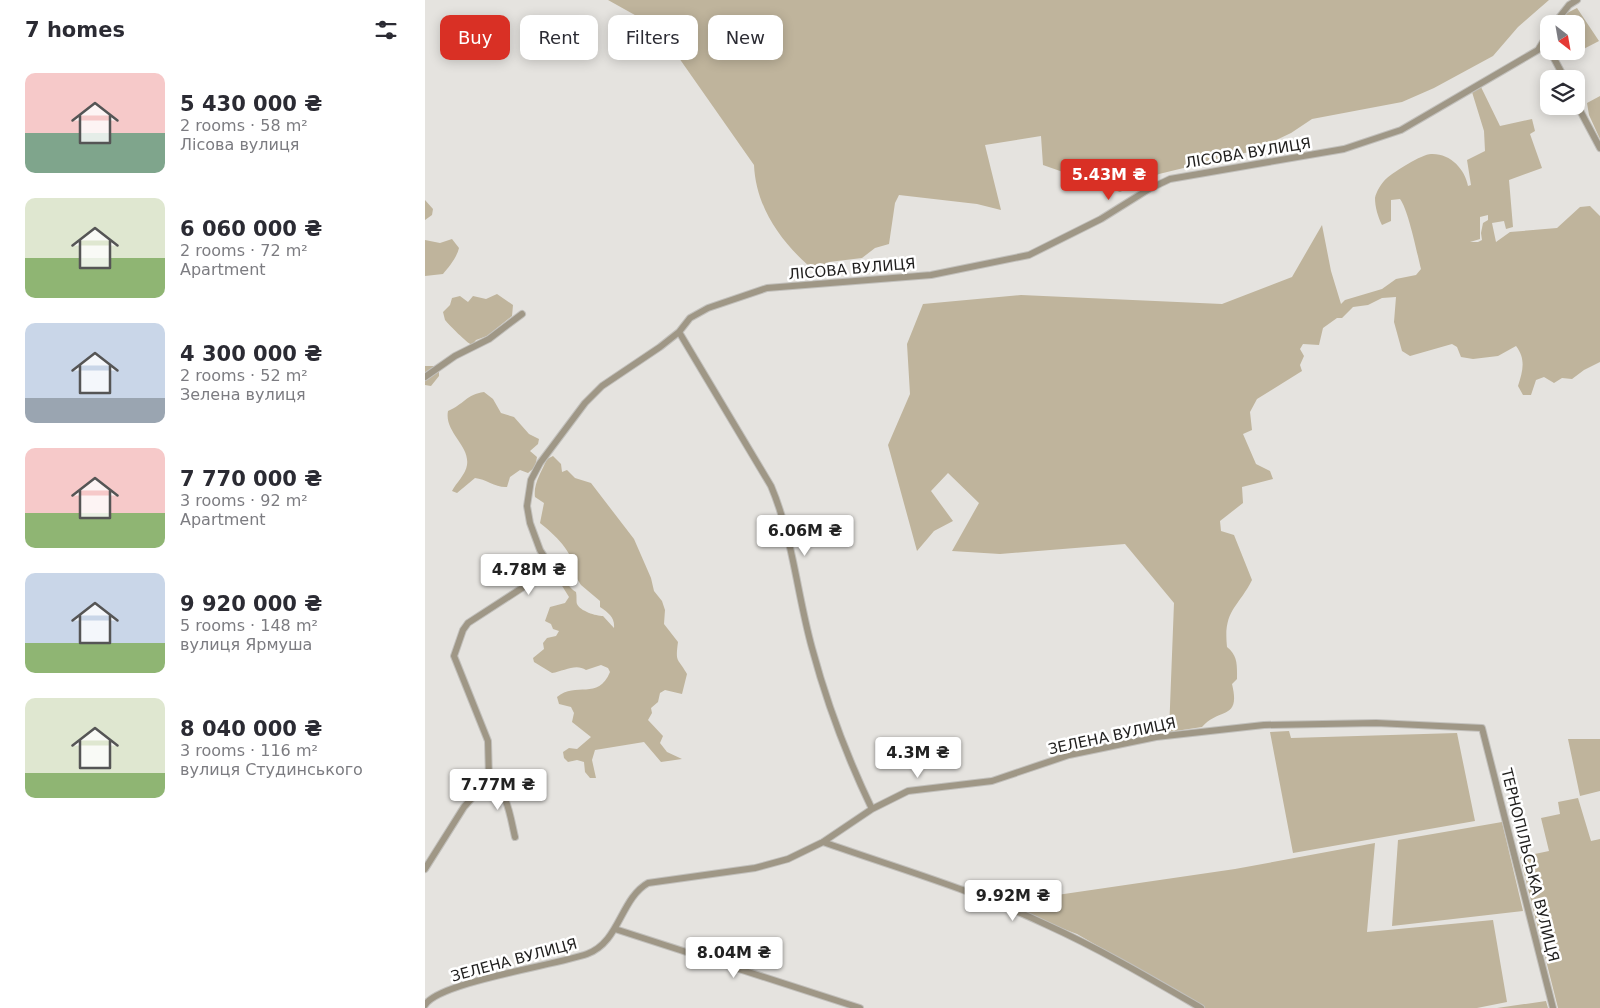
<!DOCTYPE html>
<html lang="en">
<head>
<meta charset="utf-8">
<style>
  :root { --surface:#fff; --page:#f7f7f7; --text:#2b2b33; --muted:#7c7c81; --accent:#d93025 }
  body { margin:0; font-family:"DejaVu Sans",sans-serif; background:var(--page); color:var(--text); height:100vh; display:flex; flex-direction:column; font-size:19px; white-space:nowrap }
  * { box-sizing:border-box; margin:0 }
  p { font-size:16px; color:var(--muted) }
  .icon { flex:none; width:28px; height:28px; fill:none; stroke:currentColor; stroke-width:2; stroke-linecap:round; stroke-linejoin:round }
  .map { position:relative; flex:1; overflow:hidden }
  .panel { display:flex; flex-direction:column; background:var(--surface); width:425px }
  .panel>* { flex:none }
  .top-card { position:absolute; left:15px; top:15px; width:475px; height:45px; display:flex; gap:10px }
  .needle { width:32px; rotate:149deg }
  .fabs { position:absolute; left:1115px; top:15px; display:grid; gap:10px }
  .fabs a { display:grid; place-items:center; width:45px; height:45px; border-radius:10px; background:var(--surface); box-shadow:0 2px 12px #0003; font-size:25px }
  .price { position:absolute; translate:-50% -42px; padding:0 11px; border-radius:5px; background:#fff; color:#222; font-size:16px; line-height:32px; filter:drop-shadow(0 1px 2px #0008) }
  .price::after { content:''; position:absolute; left:50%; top:30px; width:15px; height:11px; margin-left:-8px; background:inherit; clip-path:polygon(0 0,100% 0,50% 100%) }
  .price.on { background:var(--accent); color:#fff }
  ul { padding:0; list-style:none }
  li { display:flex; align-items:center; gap:15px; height:125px; padding:0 25px }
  li span { display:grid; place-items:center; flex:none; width:140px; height:100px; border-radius:10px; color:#555 }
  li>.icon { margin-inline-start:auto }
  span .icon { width:60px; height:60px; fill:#fffc; stroke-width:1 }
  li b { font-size:21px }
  h2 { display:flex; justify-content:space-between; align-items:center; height:60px; padding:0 25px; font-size:21px }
  .pill { padding:0 18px; border-radius:10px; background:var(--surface); box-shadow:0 2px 12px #0003; font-size:18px; line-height:45px }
  .pill.on { background:var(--accent); color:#fff }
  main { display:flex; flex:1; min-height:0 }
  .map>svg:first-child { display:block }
</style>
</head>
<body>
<main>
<section class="panel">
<h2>7 homes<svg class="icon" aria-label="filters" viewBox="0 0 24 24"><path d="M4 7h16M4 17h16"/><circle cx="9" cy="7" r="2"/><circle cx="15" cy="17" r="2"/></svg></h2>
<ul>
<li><span style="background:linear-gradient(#f6c9c9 60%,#7fa58c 0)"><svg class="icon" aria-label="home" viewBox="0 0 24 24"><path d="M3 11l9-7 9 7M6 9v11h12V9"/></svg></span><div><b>5 430 000 ₴</b><p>2 rooms · 58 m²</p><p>Лісова вулиця</p></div></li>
<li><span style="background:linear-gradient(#dfe7d0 60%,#8fb573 0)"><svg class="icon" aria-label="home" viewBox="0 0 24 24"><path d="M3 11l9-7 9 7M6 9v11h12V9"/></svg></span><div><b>6 060 000 ₴</b><p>2 rooms · 72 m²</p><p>Apartment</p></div></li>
<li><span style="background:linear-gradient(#c9d6e8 75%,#9aa5b1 0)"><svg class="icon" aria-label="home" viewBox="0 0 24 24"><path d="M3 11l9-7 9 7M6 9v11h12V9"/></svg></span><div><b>4 300 000 ₴</b><p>2 rooms · 52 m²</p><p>Зелена вулиця</p></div></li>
<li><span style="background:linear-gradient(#f6c9c9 65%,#8fb573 0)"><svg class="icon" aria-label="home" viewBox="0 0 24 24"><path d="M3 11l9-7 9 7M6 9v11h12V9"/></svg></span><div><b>7 770 000 ₴</b><p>3 rooms · 92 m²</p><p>Apartment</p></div></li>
<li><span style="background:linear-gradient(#c9d6e8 70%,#8fb573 0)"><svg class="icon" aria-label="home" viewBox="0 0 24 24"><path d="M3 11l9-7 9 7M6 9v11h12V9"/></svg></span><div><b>9 920 000 ₴</b><p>5 rooms · 148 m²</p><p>вулиця Ярмуша</p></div></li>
<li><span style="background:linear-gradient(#dfe7d0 75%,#8fb573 0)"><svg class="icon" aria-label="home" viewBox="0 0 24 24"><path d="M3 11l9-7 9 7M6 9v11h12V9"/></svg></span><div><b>8 040 000 ₴</b><p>3 rooms · 116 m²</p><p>вулиця Студинського</p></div></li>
</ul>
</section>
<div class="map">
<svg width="1175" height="1008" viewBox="0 0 1175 1008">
  <rect width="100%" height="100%" fill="#e5e3df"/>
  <path fill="#bfb49c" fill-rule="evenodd" d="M 183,0 L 1124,0 L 1093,27 L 1068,56 L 1009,88 L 977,102 L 887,119 L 866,133 L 828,151 L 734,174 L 695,192 L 618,165 L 616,136 L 560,145 L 576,210 L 552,204 L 474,195 L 470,203 L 464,244 L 450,248 L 437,258 L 404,262 L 391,272 C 358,245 331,209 329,165 L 254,58 L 217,19 Z
    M 1152,8 L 1174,41 L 1147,55 L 1145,51 L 1151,51 L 1151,24 L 1133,24 L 1138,15 Z
    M 1056,87 L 1075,126 L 1107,119 L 1110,131 L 1105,134 L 1117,168 L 1084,180 L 1088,227 L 1081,229 L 1079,221 L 1067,223 L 1071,242 L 1085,232 L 1132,228 L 1155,207 L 1165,206 L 1175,216 L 1175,362 L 1159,370 L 1147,379 L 1137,378 L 1129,383 L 1119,377 L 1111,380 L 1106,395 L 1098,395 L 1093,386 C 1098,371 1101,359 1091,346 L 1073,356 L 1048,359 L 1036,357 L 1032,347 L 1027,344 L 985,356 L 977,351 L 969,322 L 971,297 L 957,298 L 943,305 L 928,307 L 917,318 L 912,318 L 898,328 L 894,345 L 878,344 L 875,349 L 879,356 L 875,365 L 877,371 L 832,399 L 825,412 L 827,430 L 818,434 L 831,464 L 845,471 L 848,479 L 817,487 L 818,503 L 795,521 L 796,531 L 809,535 L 827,580 C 813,608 798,610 802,647 C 813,656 812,665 812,679 L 807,684 C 816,721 794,707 777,727 L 744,732 L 749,603 L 700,544 L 575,554 L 527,551 L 554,503 L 523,473 L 506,491 L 528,521 L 509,531 L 492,551 L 463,445 L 485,394 L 482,344 L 498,304 L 596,295 L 797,304 L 867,277 L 897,225 L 906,271 L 916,304 L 920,300 L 957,289 L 971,279 L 991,275 L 996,269 C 992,253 983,209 975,199 L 966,200 L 966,221 L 957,225 C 953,217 950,207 950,198 C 951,192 957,182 962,178 C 969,172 997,154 1006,154 C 1025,153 1040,169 1043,186 L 1046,185 L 1042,160 L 1060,151 L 1059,131 L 1047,92 ZM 1063,215 L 1063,220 L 1058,223 L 1056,233 L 1057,240 L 1053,242 L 1045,242 L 1055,239 L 1055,217 Z
    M 1175,96 L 1175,139 L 1164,115 L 1162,103 Z
    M 0,200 L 8,209 L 7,215 L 0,220 Z
    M 27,239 L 34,248 C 32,257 24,267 18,274 L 0,276 L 0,240 L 15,243 Z
    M 72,294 L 88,305 L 87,316 L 62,336 L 51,340 L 47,345 C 42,343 24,325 20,320 L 18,312 L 25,305 L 27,298 L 35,296 L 43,302 L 48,296 L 61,299 Z
    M 0,366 L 9,366 L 14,371 L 14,376 L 6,386 L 0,385 Z
    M 59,392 L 68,399 L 76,413 L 89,417 L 104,434 L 114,439 L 113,444 L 105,451 L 112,457 L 110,467 L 103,473 L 95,470 L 85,477 L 82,487 C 71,488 61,479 50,478 L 32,493 L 27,491 C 31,483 41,474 42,465 C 45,445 19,432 23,411 C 38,405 42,394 59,392 Z
    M 128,456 L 136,464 L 137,472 L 142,470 L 150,478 L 166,483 L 209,539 L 226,578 L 229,591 L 237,601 L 240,610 L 239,624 L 253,642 C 250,664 253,657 262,674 L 257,694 L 240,690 L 235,693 L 233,702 L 226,708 L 227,713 L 223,720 L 238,736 L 235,743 L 242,752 L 257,759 L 236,762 L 219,742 L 170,750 L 167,760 L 171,778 L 165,778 L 160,772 L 159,762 L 152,760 L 143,762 L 139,758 L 138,752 L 144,748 L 152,749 L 166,737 L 147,722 L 149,713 L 146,707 L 134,704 L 132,697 C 151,681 173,701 185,672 L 183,668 L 176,665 L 161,670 C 151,663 139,671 127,673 L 109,662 L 108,658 L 119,649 L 118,643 L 122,638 L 131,636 L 134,631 L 128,629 L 126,624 L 120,621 L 125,607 L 140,603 L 144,597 L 126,568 C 140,571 140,586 151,592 C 152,596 151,601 152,604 C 155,611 171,616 178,616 L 189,628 C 190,618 184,613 175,607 L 175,601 L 156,585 L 149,574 C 151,554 130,535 115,523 L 119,503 L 110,497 C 108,484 117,471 122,459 Z
    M 864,731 L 866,738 L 1032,733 L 1050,821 L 868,853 L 845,732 Z
    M 1143,739 L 1175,739 L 1175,791 L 1155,796 Z
    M 1153,798 L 1166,841 L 1175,839 L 1175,1008 L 1133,1008 L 1095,857 L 1124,851 L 1116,818 L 1135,814 L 1133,802 Z
    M 1077,822 L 1098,911 L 967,926 L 973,840 Z
    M 950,843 L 942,932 L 1068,920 L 1082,1002 L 1052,1008 L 780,1008 L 652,934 L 578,906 L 577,903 L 810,869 Z
    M 1121,1001 L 1123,1008 L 1072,1008 Z"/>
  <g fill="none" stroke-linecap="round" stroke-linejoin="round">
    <defs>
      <path id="street" d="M 1129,24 L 1144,5 L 1152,0
        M 1125,51 L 1140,79
        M 1151,103 L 1175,148
        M 254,332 L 346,486 C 368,538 372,594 387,648 C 402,704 422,757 447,809
        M 0,377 L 30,356 L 64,339 L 97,314
        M 64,779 C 83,792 85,816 90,837
        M 398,842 C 472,868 551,891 622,925 C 675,949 726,979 776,1008
        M 0,869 L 39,807 L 64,779 L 63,741 L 29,656 L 38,630 L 43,623 L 114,577 L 124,564 L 115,550 L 105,523 L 102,506 L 106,480 L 115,463 L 160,403 L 177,386 L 235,347 L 254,332 L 265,318 L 283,308 L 342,288 L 506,275 L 604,255 L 676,219 L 724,189 L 745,179 L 919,149 L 976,130 L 1113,50 L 1124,32
        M 190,929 L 435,1008
        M 0,1005 C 14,982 131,965 162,954 C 195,942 195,899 223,883 L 330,868 L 363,859 L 398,842 L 447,809 L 483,791 L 567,781 L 644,755 L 731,737 L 839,725 L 951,723 L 1057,728 L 1128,1008"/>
    </defs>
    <use href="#street" stroke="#c2c0bc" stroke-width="8"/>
    <use href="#street" stroke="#9f9786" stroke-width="6"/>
  </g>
  <g text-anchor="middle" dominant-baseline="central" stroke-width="5" stroke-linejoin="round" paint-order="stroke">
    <g font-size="15" fill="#201f1e" stroke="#fff">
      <text transform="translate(823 153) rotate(-9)">ЛІСОВА ВУЛИЦЯ</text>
      <text transform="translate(427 269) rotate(-5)">ЛІСОВА ВУЛИЦЯ</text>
      <text transform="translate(687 736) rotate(-12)">ЗЕЛЕНА ВУЛИЦЯ</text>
      <text transform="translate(1105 865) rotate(76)">ТЕРНОПІЛЬСЬКА ВУЛИЦЯ</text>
      <text transform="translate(89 960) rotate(-15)">ЗЕЛЕНА ВУЛИЦЯ</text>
    </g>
  </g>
</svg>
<div class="fabs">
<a><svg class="needle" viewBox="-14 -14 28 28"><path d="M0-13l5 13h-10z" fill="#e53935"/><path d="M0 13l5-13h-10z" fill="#7c7c81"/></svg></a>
<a><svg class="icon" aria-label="layers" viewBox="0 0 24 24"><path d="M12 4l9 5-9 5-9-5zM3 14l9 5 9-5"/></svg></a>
</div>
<b class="price on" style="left:684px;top:201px">5.43M ₴</b>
<b class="price" style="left:380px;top:557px">6.06M ₴</b>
<b class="price" style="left:104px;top:596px">4.78M ₴</b>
<b class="price" style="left:493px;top:779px">4.3M ₴</b>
<b class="price" style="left:73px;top:811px">7.77M ₴</b>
<b class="price" style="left:588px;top:922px">9.92M ₴</b>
<b class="price" style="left:309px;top:979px">8.04M ₴</b>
<div class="top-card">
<a class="pill on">Buy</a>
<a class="pill">Rent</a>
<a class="pill">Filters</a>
<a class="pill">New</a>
</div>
</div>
</main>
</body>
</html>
